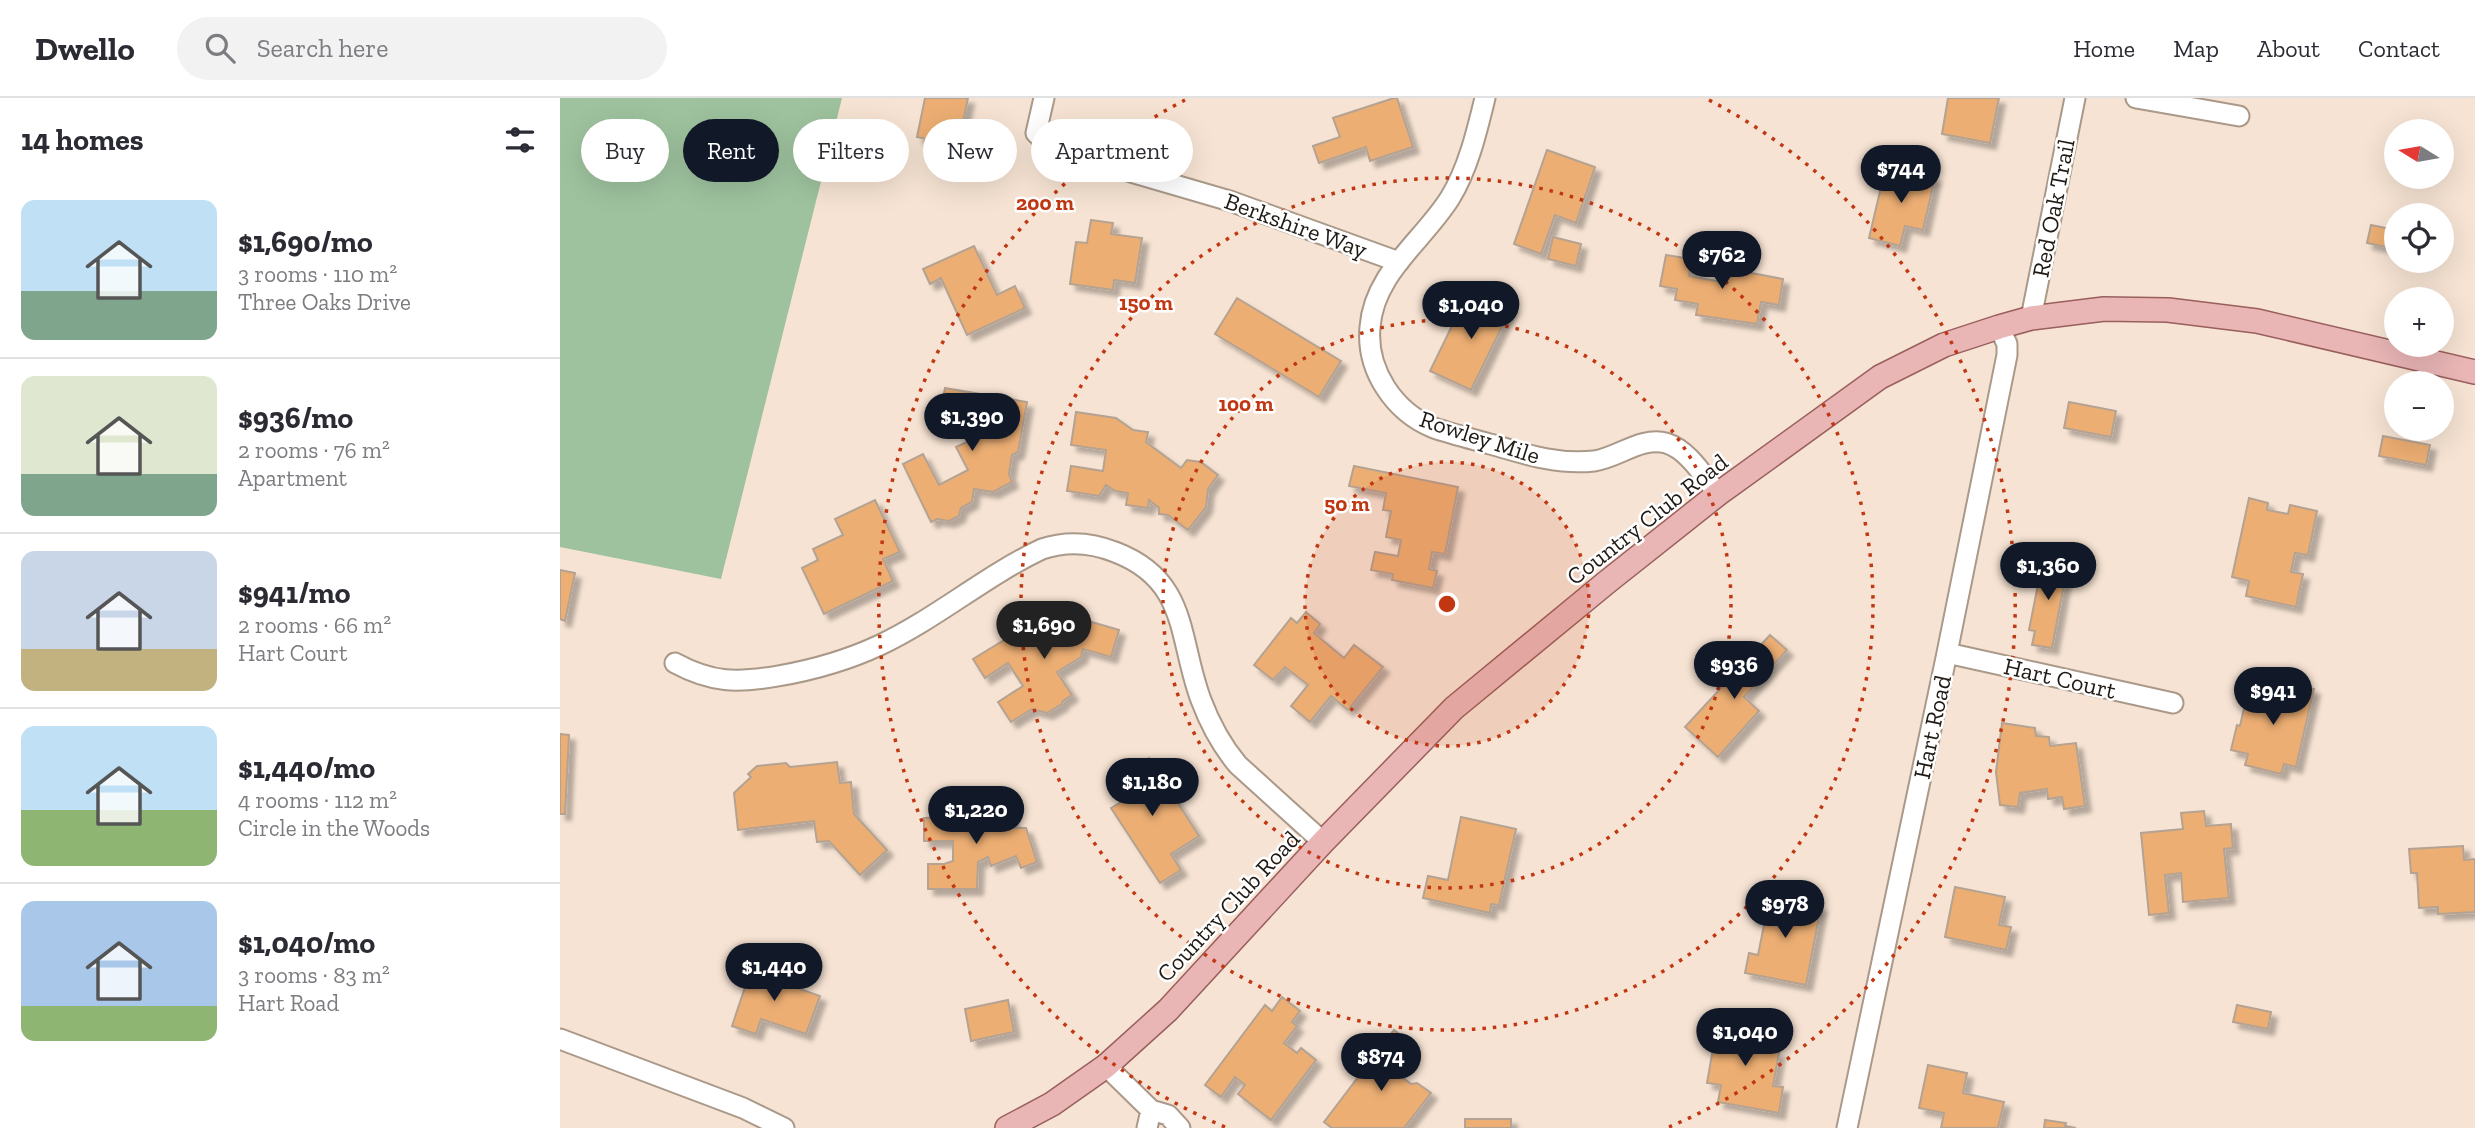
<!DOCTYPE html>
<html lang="en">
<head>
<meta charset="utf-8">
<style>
  :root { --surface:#fff; --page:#f2f2f3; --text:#2b2b33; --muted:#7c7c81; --line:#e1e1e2; --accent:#111827 }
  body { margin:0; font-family:"Zilla Slab",serif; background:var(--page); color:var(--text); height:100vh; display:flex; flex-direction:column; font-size:26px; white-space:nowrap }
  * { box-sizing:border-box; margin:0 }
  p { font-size:23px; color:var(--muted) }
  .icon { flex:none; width:38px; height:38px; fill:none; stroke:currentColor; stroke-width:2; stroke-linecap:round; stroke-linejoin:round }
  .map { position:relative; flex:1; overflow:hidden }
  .panel { display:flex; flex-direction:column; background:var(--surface); width:560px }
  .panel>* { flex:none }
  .top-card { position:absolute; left:21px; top:21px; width:665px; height:63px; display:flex; gap:14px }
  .needle { width:46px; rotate:281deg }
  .buttons { position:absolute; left:1824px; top:21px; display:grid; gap:14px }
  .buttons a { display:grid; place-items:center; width:70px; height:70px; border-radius:50%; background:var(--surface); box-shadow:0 7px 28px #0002; font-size:35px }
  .price { position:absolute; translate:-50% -60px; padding:0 16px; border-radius:24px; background:var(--accent); color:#fff; font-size:23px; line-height:46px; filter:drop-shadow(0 2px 4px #0008) }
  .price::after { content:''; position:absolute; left:50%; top:42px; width:21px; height:16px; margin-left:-10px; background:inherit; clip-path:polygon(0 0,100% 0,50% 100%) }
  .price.current { background:#222; color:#fff }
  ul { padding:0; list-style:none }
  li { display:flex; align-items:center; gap:21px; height:175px; padding:0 21px }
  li+li { border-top:2px solid var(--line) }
  li span { display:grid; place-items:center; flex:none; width:196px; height:140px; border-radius:14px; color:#555 }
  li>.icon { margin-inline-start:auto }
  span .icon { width:84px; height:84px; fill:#fffc; stroke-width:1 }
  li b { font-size:30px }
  h2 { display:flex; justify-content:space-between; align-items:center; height:84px; padding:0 21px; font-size:30px }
  .pill { padding:0 24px; border-radius:32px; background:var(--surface); box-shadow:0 7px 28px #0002; font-size:24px; line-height:63px }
  .pill.current { background:var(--accent); color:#fff }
  header { display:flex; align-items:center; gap:42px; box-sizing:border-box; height:98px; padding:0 35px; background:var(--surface); border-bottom:2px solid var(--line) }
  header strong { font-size:33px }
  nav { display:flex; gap:38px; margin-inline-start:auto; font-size:24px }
  .search { width:490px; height:63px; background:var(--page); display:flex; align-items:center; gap:18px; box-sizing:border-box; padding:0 24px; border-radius:38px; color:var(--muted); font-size:26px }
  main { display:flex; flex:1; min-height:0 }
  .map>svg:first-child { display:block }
</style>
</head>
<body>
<header>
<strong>Dwello</strong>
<div class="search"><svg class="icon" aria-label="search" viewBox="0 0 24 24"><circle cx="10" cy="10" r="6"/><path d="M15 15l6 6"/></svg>Search here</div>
<nav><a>Home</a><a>Map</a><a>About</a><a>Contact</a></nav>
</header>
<main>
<section class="panel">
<h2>14 homes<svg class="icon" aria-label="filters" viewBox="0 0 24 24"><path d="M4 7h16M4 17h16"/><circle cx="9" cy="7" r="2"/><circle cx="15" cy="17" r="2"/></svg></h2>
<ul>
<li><span style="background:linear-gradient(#bfe0f5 65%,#7fa58c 0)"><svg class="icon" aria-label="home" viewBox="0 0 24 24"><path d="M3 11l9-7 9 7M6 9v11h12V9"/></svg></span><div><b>$1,690/mo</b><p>3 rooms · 110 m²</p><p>Three Oaks Drive</p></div></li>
<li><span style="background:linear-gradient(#dfe7d0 70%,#7fa58c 0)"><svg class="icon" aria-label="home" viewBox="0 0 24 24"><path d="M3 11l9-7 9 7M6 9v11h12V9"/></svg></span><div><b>$936/mo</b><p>2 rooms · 76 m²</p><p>Apartment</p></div></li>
<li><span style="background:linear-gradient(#c9d6e8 70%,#c2b280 0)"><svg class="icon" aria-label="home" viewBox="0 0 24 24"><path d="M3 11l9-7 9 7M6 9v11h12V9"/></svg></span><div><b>$941/mo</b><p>2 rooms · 66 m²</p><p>Hart Court</p></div></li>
<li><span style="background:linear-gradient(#bfe0f5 60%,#8fb573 0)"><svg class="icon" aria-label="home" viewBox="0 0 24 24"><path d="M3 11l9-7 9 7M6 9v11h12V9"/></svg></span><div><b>$1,440/mo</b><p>4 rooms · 112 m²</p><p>Circle in the Woods</p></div></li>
<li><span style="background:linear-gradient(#a9c7e8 75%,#8fb573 0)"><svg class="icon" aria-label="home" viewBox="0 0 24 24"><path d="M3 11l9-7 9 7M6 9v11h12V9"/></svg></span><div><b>$1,040/mo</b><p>3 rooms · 83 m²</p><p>Hart Road</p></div></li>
</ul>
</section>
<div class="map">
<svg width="1915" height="1030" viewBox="0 0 1915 1030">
  <defs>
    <filter id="shadow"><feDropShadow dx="6" dy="6" stdDeviation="2" flood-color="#0004"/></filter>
  </defs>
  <rect width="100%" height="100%" fill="#f6e3d3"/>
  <path fill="#9ec29e" d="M 0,0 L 282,0 L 161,481 L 0,449 Z"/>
  <path fill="#ecae73" stroke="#b4a292" stroke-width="2" filter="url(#shadow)" d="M 365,0 L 408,0 L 398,48 L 357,39 Z
    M 834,0 L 837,0 L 853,49 L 810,63 L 806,49 L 759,65 L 753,48 L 780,39 L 773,20 Z
    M 1388,0 L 1439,0 L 1430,45 L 1382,36 Z
    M 987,52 L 1035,69 L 1016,125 L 995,117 L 981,156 L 954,146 Z
    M 1326,68 L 1375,79 L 1363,132 L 1345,128 L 1340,148 L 1309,140 Z
    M 531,122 L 553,125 L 551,136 L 582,140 L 575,185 L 554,182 L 553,192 L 510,186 L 516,144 L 527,145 Z
    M 1811,127 L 1836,132 L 1836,151 L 1807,145 Z
    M 993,139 L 1021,146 L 1016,168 L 988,161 Z
    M 414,148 L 437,197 L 455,188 L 465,210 L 407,237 L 381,180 L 370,186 L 363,171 Z
    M 1106,157 L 1132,161 L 1129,178 L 1162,184 L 1165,170 L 1223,181 L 1219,207 L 1201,204 L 1197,226 L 1136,217 L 1138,206 L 1115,202 L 1117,191 L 1100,188 Z
    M 930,198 L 952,208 L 911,292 L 870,273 L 906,199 L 925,208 Z
    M 677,200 L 781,263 L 759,299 L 655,236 Z
    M 385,290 L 467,304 L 458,354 L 452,357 L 449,376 L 452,384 L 433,394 L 414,391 L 412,404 L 401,410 L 399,418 L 389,423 L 377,421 L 371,424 L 343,366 L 363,356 L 379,387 L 408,372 L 396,349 L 413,341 L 414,331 L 411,324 L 380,318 Z
    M 1509,304 L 1556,313 L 1551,339 L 1504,330 Z
    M 516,314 L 556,320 L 573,332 L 588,334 L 586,344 L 621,370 L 627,362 L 641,364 L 658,377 L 648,391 L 646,409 L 628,432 L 608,417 L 599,416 L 599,410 L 589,402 L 588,410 L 566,407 L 568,395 L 555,393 L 546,387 L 539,398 L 507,393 L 511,368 L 543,373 L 546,352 L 511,347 Z
    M 1823,338 L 1870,347 L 1866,367 L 1819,358 Z
    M 794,368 L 898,389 L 885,456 L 872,454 L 869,471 L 877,473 L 873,490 L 832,482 L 833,476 L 811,472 L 815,454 L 838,458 L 841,442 L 826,439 L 831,413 L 823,412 L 826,395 L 789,388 Z
    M 1689,400 L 1708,405 L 1707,412 L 1728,416 L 1730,407 L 1757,413 L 1748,457 L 1735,455 L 1731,474 L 1743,476 L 1736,509 L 1686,498 L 1689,483 L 1672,479 Z
    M 315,402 L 340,454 L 323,461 L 333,483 L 264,516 L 242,470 L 258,462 L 253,451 L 283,437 L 275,421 Z
    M 1483,461 L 1508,465 L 1492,550 L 1472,547 L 1475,533 L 1469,532 Z
    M 0,472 L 15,475 L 5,523 L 0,521 Z
    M 481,514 L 494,518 L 488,538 L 501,530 L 509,532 L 525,522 L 559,532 L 551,559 L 523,551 L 521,559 L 497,574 L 512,597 L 503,603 L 502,606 L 487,615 L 472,611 L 451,624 L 438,604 L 463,588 L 448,565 L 425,580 L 413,561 L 467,528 L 472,529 L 475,518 Z
    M 746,514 L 760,526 L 754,535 L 784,560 L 794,547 L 823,569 L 788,612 L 771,598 L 750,624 L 731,608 L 748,587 L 725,569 L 713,582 L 694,567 L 731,520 L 737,525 Z
    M 1210,537 L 1227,552 L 1184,599 L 1199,613 L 1158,659 L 1125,629 Z
    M 1698,585 L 1726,592 L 1728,585 L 1754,591 L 1736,669 L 1724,666 L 1721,676 L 1685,667 L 1688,656 L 1671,652 L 1677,627 L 1680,628 L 1687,597 L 1695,599 Z
    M 1442,625 L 1475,630 L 1476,638 L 1489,639 L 1490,648 L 1516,645 L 1525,708 L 1504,711 L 1502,699 L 1488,701 L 1487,691 L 1460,695 L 1458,709 L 1440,707 L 1436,674 Z
    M 0,636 L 9,637 L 5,716 L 0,716 Z
    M 589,660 L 639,738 L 611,756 L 621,772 L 600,785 L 551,710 L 561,704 L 549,685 Z
    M 277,664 L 280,685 L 291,684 L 294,716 L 327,752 L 300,777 L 269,743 L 257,744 L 254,723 L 178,732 L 174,695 L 191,679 L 188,676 L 197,668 L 226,665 L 230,669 Z
    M 444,702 L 455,730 L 466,730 L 477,764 L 461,770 L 456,758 L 431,768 L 428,759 L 418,764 L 417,791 L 368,791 L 368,766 L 384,766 L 393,763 L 393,743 L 364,743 L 364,720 L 383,719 L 386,725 Z
    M 1644,713 L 1646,728 L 1671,726 L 1673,750 L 1664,751 L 1669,800 L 1623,804 L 1621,775 L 1605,777 L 1609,815 L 1589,817 L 1581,735 L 1623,731 L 1621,715 Z
    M 901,719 L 956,731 L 939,807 L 931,806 L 930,815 L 863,800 L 868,778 L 888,782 Z
    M 1903,748 L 1904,762 L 1915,761 L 1915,814 L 1878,816 L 1878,809 L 1859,810 L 1857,775 L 1851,775 L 1849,751 Z
    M 1395,789 L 1445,799 L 1439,827 L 1451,829 L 1446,852 L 1385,839 Z
    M 1210,797 L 1261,808 L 1246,887 L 1185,875 L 1189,855 L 1198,857 L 1205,822 L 1191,819 L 1194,802 L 1208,805 Z
    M 193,865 L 213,871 L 209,880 L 260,898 L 246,936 L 201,921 L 196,936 L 172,928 Z
    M 722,899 L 740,913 L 732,924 L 737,928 L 724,945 L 737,955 L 741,950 L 756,962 L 711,1022 L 678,996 L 685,987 L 675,979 L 661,999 L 645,987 L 705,907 L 712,913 Z
    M 448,902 L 454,934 L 411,943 L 405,911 Z
    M 1677,907 L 1711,914 L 1708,931 L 1673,924 Z
    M 1158,922 L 1185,927 L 1184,931 L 1214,936 L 1211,953 L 1219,954 L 1213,988 L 1223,989 L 1219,1015 L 1158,1004 L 1161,987 L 1147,985 Z
    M 834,932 L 853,946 L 833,972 L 851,986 L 857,985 L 871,995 L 844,1030 L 772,1030 L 764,1024 Z
    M 1368,967 L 1407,975 L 1403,995 L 1444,1004 L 1438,1030 L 1381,1030 L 1384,1015 L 1359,1010 Z
    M 905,1021 L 951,1021 L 951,1030 L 905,1030 Z
    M 1485,1022 L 1506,1025 L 1505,1028 L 1516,1030 L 1484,1030 Z"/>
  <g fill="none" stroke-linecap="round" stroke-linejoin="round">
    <defs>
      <path id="minor" d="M 484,0 L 476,35 L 489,47 L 574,75 L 670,103 L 839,164
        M 925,0 C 917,33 908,71 890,100 C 863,143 814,175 810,229 C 806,272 834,314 874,330 C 892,336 912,341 930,346 C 965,356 997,367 1034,363 C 1057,360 1082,338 1106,345 C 1129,352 1144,379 1158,396
        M 1576,0 L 1679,18
        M 1471,220 L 1515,0
        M 1387,555 L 1613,605
        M 115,565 C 152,585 177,585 218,578 C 253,572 288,562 320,547 C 377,520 425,478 482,451 C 506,443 530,444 555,454 C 629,482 618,541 641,602 C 650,626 662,648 678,667 L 763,744
        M 0,941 L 183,1010 L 224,1030
        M 546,968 L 591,1012 L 608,1017 L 620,1030
        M 587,1030 L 591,1012
        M 1287,1030 L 1387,555 L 1447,257 L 1447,246 L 1439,229"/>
      <path id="major" d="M 447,1030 L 492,1006 L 546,968 L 608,912 L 763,744 L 894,610 L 1047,484 L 1158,396 L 1320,279 L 1384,247 L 1439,229 L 1471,220 L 1544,211 L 1608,212 L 1697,223 L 1915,274"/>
    </defs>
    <use href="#minor" stroke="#aa9989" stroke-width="23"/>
    <use href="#major" stroke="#995f5d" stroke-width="26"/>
    <use href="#minor" stroke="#fff" stroke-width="19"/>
    <use href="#major" stroke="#e9b5b5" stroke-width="23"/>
  </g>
  <circle cx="887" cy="506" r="142" fill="#c13711" fill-opacity=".12"/>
  <g fill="none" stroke="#c13711" stroke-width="3.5" stroke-dasharray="3.5 7">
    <circle cx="887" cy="506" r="142"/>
    <circle cx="887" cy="506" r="284"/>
    <circle cx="887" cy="506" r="426"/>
    <path d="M665 1029A568 568 0 0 1 625 2M1149 2A568 568 0 0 1 1109 1029"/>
  </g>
  <g text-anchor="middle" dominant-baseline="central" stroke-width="5" stroke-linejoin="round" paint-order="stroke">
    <g font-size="24" fill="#201a14" stroke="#fff">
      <text transform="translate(1493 110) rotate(-79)">Red Oak Trail</text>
      <text transform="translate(736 127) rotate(20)">Berkshire Way</text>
      <text transform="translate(920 339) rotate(18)">Rowley Mile</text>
      <text transform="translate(1087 421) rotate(-38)">Country Club Road</text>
      <text transform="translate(1500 580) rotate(13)">Hart Court</text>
      <text transform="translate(1372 629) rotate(-78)">Hart Road</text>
      <text transform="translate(668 808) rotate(-47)">Country Club Road</text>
    </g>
  </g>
  <circle cx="887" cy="506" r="10" fill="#c13711" stroke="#fff" stroke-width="3.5"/>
  <g font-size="21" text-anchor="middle" font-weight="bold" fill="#c13711" stroke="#fff" stroke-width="5" stroke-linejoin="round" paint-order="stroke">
    <text x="485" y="112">200 m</text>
    <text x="586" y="212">150 m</text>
    <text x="686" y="313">100 m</text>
    <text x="787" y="413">50 m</text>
  </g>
</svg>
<div class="buttons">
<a><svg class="needle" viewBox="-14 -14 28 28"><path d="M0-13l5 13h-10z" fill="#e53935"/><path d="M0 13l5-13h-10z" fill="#7c7c81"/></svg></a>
<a><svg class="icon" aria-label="locate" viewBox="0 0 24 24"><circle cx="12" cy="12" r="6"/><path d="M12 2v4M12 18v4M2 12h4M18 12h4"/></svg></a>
<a>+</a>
<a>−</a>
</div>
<b class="price" style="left:1341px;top:107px">$744</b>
<b class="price" style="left:1162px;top:193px">$762</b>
<b class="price" style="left:911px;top:243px">$1,040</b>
<b class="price" style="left:412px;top:355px">$1,390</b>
<b class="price" style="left:1488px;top:504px">$1,360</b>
<b class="price current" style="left:484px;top:563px">$1,690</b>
<b class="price" style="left:1174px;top:603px">$936</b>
<b class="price" style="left:1713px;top:629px">$941</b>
<b class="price" style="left:592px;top:720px">$1,180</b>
<b class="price" style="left:416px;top:748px">$1,220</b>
<b class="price" style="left:1225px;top:842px">$978</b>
<b class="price" style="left:214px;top:905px">$1,440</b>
<b class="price" style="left:1185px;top:970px">$1,040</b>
<b class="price" style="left:821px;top:995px">$874</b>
<div class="top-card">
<a class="pill">Buy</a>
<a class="pill current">Rent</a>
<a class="pill">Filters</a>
<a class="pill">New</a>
<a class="pill">Apartment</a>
</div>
</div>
</main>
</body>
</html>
